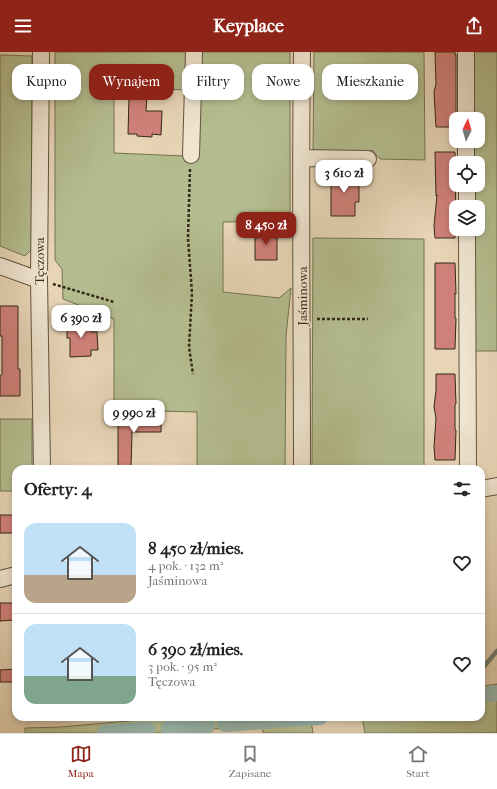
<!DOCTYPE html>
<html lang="pl">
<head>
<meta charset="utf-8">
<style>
  :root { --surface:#fff; --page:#f2f2f2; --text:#222; --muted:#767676; --line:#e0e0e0; --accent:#8f2418 }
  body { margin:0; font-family:"IM FELL French Canon",serif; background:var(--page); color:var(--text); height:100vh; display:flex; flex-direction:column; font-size:15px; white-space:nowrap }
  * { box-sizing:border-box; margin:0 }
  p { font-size:13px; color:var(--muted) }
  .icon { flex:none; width:22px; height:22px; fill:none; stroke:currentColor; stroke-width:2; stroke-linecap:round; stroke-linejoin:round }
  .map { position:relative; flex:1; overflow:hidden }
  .sheet { position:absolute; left:12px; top:413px; width:473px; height:256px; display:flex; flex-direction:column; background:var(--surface); border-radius:12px; box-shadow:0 2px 6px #0003 }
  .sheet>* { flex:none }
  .guide { position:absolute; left:12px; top:12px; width:473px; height:36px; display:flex; gap:8px }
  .needle { width:26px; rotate:5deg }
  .fabs { position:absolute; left:449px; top:60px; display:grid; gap:8px }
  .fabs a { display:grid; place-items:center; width:36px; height:36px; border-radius:8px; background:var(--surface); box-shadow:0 2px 6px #0003; font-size:20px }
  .price { position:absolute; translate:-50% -34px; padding:0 9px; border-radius:8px; background:#fff; color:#222; font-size:13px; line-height:26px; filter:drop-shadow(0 1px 2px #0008) }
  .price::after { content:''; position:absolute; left:50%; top:24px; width:12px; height:9px; margin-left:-6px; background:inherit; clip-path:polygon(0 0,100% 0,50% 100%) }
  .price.current { background:var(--accent); color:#fff }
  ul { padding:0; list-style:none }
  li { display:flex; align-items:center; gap:12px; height:100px; padding:0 12px }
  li+li { border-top:1px solid var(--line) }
  li span { display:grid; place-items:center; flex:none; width:112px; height:80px; border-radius:12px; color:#555 }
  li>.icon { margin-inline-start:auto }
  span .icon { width:48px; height:48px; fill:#fffc; stroke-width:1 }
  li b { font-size:17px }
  h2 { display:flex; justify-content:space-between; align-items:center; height:48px; padding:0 12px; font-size:17px }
  .tag { padding:0 14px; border-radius:12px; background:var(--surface); box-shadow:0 2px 6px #0003; font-size:14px; line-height:36px }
  .tag.current { background:var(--accent); color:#fff }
  header { display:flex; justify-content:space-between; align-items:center; height:52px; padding:0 12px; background:var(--accent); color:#fff; font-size:18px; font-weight:700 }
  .tab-bar { display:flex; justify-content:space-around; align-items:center; height:56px; border-top:1px solid var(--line); background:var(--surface); font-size:11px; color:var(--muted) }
  .tab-bar a { display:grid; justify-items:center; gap:2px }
  .tab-bar .current { color:var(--accent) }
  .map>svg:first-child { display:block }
</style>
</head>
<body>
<header><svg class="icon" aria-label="menu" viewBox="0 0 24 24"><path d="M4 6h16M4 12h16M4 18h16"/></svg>Keyplace<svg class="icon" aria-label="share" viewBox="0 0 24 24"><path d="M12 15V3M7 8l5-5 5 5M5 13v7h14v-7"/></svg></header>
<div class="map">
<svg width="497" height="681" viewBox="0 0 497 681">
  <rect width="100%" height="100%" fill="#e7d5b6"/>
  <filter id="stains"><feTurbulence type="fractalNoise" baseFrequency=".005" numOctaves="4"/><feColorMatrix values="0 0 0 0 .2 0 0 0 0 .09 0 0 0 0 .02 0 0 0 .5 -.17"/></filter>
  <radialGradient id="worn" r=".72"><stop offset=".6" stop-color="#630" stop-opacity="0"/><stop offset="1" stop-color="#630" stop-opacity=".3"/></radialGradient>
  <path fill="#b4bd8f" stroke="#747254" d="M 55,0 L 187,0 L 187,38 L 114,35 L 114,101 L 185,104 L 199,102 L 200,0 L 290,0 L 290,169 L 223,170 L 223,240 L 279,246 L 291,236 L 286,284 L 285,417 L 197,417 L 197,360 L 114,358 L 114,267 L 63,247 L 62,217 L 55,208 Z
    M 314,0 L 424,0 L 425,108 L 380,107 L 372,98 L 368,101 L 313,101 Z
    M 473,0 L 497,0 L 497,299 L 473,299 L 473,177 L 478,177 L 478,155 L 473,155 L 473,133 L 478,133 L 478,111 L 473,111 L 473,89 L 478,89 L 478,67 L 473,67 Z
    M 0,3 L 32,4 L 32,197 L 25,204 L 0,194 Z
    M 313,186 L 424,187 L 424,417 L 312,417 Z
    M 0,367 L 32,367 L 32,417 L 16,417 L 16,439 L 0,439 Z
    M 497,632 L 497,681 L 365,681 L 362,665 L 481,665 L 481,634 Z
    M 174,665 L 350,665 L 311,669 L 313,681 L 263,681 L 262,673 L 168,681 L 25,681 L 25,676 L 60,675 Z"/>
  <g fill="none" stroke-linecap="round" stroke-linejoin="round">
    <path stroke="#6f7e73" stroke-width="4.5" d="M 481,618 L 497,599
      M 118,680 L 118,681"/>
    <path stroke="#97b8af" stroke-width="16" d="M 481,643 L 497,641
      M 276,668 L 320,665
      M 225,672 L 268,669
      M 169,677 L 207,674
      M 105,681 L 147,678"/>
  </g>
  <path fill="#cf8179" stroke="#332818" d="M 435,0 L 455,0 L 455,3 L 456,2 L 456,62 L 455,62 L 455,75 L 436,75 L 434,40 L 436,32 Z
    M 129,44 L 147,44 L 146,59 L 162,59 L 161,83 L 152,82 L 152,85 L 137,84 L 137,82 L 128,82 Z
    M 435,100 L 455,100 L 456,173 L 455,173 L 455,186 L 435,186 L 434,174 L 437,143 L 436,144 Z
    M 333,120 L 357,120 L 357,129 L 359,129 L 359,150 L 355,150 L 355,164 L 331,164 L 331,129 L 333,129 Z
    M 274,178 L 274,186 L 277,186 L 277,208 L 255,208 L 255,186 L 258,186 L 258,179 Z
    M 435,211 L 455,211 L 456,242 L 455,241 L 455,266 L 456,266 L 455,297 L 435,297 Z
    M 0,254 L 18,254 L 18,317 L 20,317 L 20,344 L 0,344 L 0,324 L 2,322 L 2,284 L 0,284 Z
    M 67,269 L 83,269 L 83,273 L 91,273 L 91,280 L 97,280 L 98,298 L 91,298 L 91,304 L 70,305 L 70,286 L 67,286 Z
    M 436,322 L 455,322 L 456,352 L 455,353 L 455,377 L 456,378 L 455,408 L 435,408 L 434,395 L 436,366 L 434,355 L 436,338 Z
    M 118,362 L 161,362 L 161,380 L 132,380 L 131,417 L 118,417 Z
    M 0,463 L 16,463 L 16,481 L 0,481 Z
    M 0,551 L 14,551 L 15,568 L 0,569 Z
    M 16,617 L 16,630 L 0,630 L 0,618 Z"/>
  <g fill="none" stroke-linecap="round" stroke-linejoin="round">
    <defs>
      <path id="minor" d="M 41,0 L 39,228 L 42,417
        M 466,0 L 466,67
        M 466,89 L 466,111
        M 191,103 L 194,0
        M 301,106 L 368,107
        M 467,133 L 467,155
        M 467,177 L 468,417
        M 0,214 L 39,228
        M 302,417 C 302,278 300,139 302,0
        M 481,437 L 497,434
        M 0,527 L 16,523"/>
    </defs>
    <use href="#minor" stroke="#605340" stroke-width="18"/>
    <path stroke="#332818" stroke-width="2.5" stroke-dasharray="3 2" stroke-linecap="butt" d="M 190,117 L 188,186 L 192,241 L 189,295 L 193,322
      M 53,232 L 114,250
      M 317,267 L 368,267"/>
    <use href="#minor" stroke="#efe4d0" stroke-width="16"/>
  </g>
  <g text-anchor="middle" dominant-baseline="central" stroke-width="3.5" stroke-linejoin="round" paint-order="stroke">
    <g font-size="13" fill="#332818" stroke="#efe4d0">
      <text transform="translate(39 209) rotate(-90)">Tęczowa</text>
      <text transform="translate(302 244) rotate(-90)">Jaśminowa</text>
    </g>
  </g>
  <rect width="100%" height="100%" filter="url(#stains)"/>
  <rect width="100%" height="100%" fill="url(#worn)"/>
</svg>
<div class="fabs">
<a><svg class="needle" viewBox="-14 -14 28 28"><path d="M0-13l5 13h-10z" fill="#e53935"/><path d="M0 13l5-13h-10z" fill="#767676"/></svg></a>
<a><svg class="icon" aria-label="locate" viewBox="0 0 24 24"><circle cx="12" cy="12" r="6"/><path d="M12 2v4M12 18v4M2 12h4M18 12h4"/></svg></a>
<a><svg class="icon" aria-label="layers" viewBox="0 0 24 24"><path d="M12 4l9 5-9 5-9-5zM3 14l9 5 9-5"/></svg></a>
</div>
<b class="price" style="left:344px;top:142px">3 610 zł</b>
<b class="price current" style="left:266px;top:194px">8 450 zł</b>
<b class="price" style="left:81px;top:287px">6 390 zł</b>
<b class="price" style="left:134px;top:382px">9 990 zł</b>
<div class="guide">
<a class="tag">Kupno</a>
<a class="tag current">Wynajem</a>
<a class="tag">Filtry</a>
<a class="tag">Nowe</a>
<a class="tag">Mieszkanie</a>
</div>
<section class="sheet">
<h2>Oferty: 4<svg class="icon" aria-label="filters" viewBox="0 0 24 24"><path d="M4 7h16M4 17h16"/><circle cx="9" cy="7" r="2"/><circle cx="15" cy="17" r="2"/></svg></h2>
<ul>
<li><span style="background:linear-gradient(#bfe0f5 65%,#b9a48a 0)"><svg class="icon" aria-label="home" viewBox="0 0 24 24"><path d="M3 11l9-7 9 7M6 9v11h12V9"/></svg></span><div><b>8 450 zł/mies.</b><p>4 pok. · 132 m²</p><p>Jaśminowa</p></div><svg class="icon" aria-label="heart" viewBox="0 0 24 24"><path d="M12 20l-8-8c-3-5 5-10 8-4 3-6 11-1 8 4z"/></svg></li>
<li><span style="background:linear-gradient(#bfe0f5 65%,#7fa58c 0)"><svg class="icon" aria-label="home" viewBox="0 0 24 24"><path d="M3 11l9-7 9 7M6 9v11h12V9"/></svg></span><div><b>6 390 zł/mies.</b><p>3 pok. · 95 m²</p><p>Tęczowa</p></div><svg class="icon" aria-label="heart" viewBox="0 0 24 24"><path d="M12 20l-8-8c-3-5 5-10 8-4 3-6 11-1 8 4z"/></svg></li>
</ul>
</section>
</div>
<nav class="tab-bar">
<a class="current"><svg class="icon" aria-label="map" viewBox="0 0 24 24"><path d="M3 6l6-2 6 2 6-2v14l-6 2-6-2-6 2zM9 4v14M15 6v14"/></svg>Mapa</a>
<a><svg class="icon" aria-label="saved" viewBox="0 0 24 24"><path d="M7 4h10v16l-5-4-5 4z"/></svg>Zapisane</a>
<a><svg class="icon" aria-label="home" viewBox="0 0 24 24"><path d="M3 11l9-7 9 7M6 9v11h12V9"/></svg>Start</a>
</nav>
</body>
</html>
